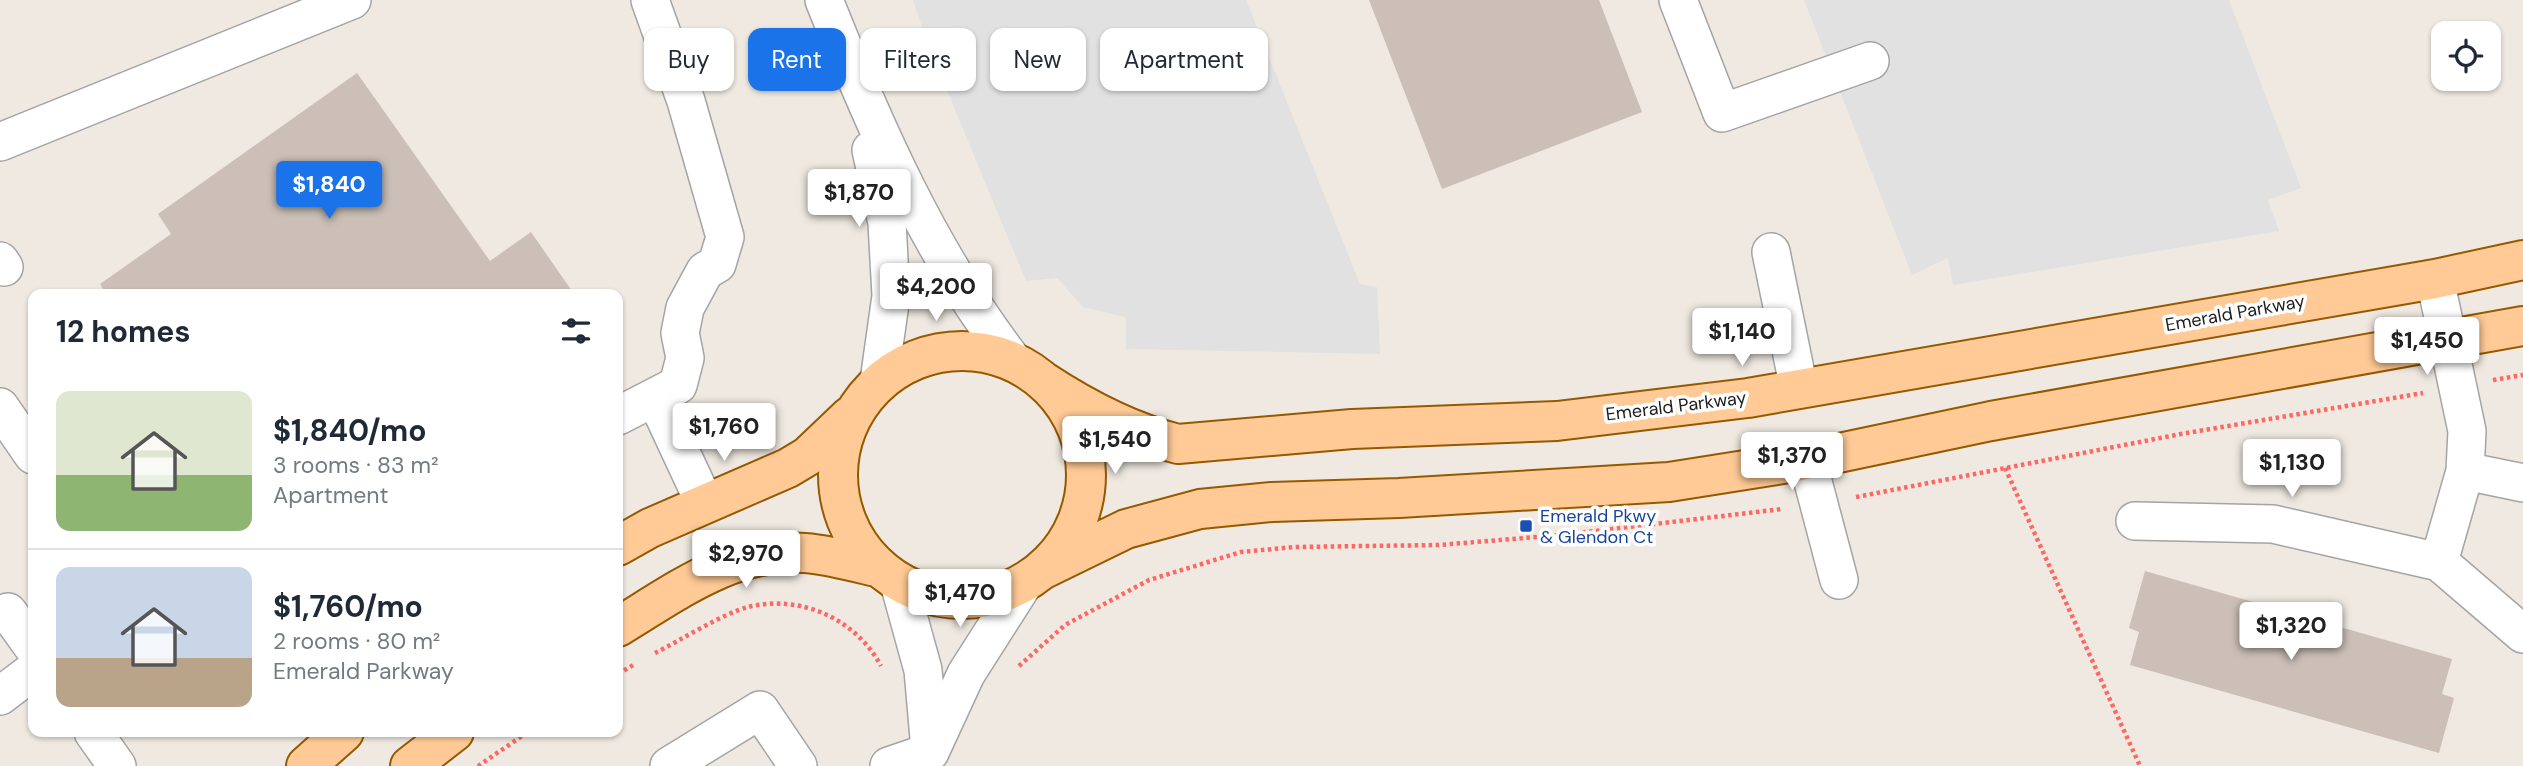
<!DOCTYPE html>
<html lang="en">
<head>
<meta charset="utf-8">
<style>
  :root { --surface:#fff; --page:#f2f2f3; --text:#1f2937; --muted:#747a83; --line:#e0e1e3; --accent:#1a73e8 }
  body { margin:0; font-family:"DM Sans",sans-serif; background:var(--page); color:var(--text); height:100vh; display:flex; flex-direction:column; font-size:26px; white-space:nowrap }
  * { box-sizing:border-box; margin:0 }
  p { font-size:23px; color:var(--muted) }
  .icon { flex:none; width:38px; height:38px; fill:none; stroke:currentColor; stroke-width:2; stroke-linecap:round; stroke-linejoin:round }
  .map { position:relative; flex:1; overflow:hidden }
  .panel { position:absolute; left:28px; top:289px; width:595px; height:448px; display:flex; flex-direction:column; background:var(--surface); border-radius:14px; box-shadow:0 2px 5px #0004 }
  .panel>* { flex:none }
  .hud { position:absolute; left:644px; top:28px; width:665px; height:63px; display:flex; gap:14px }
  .tools { position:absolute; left:2431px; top:21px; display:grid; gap:14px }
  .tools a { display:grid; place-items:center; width:70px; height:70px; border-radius:14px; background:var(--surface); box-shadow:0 2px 5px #0004; font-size:35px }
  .price { position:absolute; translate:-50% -60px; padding:0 16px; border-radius:7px; background:#fff; color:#222; font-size:23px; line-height:46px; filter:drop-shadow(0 2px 4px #0008) }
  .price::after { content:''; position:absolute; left:50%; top:42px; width:21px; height:16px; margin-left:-10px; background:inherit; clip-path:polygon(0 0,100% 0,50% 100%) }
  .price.on { background:var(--accent); color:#fff }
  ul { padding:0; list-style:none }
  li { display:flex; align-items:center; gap:21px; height:175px; padding:0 28px }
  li+li { border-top:2px solid var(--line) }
  li span { display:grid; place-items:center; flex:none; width:196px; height:140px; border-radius:14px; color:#555 }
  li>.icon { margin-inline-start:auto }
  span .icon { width:84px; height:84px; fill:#fffc; stroke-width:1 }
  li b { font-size:30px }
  h2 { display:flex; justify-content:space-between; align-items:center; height:84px; padding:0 28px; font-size:30px }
  .pill { padding:0 24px; border-radius:14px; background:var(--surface); box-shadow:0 2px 5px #0004; font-size:24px; line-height:63px }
  .pill.on { background:var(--accent); color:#fff }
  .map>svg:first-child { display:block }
</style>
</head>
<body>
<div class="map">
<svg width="2523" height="766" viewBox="0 0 2523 766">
  <rect width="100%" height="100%" fill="#efe9e1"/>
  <path fill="#e1e1e1" d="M 913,0 L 1246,0 L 1360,284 L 1377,287 L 1380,354 L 1126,349 L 1126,317 L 1083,307 L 1057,278 L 1026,281 L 929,47 Z
    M 1804,0 L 2229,0 L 2301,188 L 2268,200 L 2279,231 L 1953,285 L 1948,258 L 1912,275 Z"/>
  <path fill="#cbbfb7" d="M 1369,0 L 1599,0 L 1642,112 L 1442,189 Z
    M 357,73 L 490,261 L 531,232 L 574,294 L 106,294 L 100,284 L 171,234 L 158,214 Z
    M 2145,571 L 2452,659 L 2442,694 L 2454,698 L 2439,753 L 2130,665 L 2139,632 L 2129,628 Z"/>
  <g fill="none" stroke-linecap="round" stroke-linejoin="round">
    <defs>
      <path id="minor" d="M 824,0 C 875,128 929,252 1013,361
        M 1678,0 L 1722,113 L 1870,61
        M 0,142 L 352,0
        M 871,150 L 887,223 L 891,296 L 879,381
        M 1771,252 L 1799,389
        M 0,261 L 4,267
        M 2435,279 L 2467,431 L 2465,471 L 2439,562 L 2523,634
        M 656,399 L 705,504
        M 0,407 L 33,455
        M 618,416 L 678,385 L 685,358 L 680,333 L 685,308 L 705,271 L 717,264 L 725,237 L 686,101 L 650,0
        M 1807,459 L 1839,580
        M 2465,471 L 2523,483
        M 2135,521 L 2273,524 L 2439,562
        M 899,583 L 923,670 L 930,750
        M 8,612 L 33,647
        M 0,696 L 33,671
        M 93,732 L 117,766
        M 669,766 L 760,710 L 798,766
        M 889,766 L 930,752 L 966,674 L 1024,583"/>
      <path id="major" d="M838 475a124 124 0 1 1 248 0a124 124 0 1 1-248 0Z
        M 1043,381 C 1084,408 1130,432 1178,444 L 1352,429 L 1557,421 L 1748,398 L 2435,279 L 2523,260
        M 618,546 L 650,528 L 788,468 L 808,456 L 850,416
        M 1042,570 L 1126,529 L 1200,509 L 1272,502 L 1399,498 L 1669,482 L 1796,462 L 1991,421 L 2523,326
        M 618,627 C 676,592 733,548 805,553 C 830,555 855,562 880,568
        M 306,766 L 344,732
        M 410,766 L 454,732"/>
    </defs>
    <use href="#minor" stroke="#a4a4a4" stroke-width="40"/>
    <use href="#major" stroke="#955900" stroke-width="42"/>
    <path stroke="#ff6762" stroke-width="4.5" stroke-dasharray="3.5 3.5" stroke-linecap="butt" d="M 2493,380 L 2523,375
      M 2005,468 L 2140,766
      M 1856,497 L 2181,434 L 2423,393
      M 655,653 C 679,641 724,613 748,607 C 801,594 856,619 881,666
      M 1019,666 L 1065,625 L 1149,580 L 1241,552 L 1294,547 L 1439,545 L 1561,535 L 1782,509
      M 618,674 L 635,664
      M 478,766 L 528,732"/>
    <use href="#minor" stroke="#fff" stroke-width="37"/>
    <use href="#major" stroke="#ffca96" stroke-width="38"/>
  </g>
  <rect fill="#1a4fb4" stroke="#fff" stroke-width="2.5" x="1519" y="519" width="14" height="14" rx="3.5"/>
  <g text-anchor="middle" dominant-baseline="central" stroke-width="7" stroke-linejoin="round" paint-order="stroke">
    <g font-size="18" fill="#1d1d1d" stroke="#fff">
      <text transform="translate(2235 313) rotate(-10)">Emerald Parkway</text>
      <text transform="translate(1676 406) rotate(-7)">Emerald Parkway</text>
    </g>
    <g font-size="18" fill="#164399" stroke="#fff" text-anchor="start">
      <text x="1540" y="516">Emerald Pkwy<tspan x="1540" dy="21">&amp; Glendon Ct</tspan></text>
    </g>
  </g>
</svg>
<div class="tools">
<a><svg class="icon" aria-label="locate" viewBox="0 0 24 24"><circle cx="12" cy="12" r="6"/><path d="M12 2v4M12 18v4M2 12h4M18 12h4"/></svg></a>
</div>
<b class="price on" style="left:329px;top:221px">$1,840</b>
<b class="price" style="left:859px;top:229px">$1,870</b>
<b class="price" style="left:936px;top:323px">$4,200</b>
<b class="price" style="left:1742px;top:368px">$1,140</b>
<b class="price" style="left:2427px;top:377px">$1,450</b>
<b class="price" style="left:724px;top:463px">$1,760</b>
<b class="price" style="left:1115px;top:476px">$1,540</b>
<b class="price" style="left:1792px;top:492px">$1,370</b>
<b class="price" style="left:2292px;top:499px">$1,130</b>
<b class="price" style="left:746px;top:590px">$2,970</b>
<b class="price" style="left:960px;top:629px">$1,470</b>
<b class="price" style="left:2291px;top:662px">$1,320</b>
<div class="hud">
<a class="pill">Buy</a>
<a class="pill on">Rent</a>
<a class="pill">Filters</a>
<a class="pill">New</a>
<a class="pill">Apartment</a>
</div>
<section class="panel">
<h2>12 homes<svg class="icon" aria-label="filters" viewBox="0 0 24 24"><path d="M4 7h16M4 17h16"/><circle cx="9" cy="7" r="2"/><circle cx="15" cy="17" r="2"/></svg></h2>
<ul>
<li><span style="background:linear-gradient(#dfe7d0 60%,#8fb573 0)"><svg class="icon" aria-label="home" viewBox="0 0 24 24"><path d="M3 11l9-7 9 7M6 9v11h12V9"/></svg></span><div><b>$1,840/mo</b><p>3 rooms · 83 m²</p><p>Apartment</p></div></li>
<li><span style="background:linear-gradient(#c9d6e8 65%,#b9a48a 0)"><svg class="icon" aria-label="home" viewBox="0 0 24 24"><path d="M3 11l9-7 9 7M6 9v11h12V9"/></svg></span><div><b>$1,760/mo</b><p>2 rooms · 80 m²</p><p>Emerald Parkway</p></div></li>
</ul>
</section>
</div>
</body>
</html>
